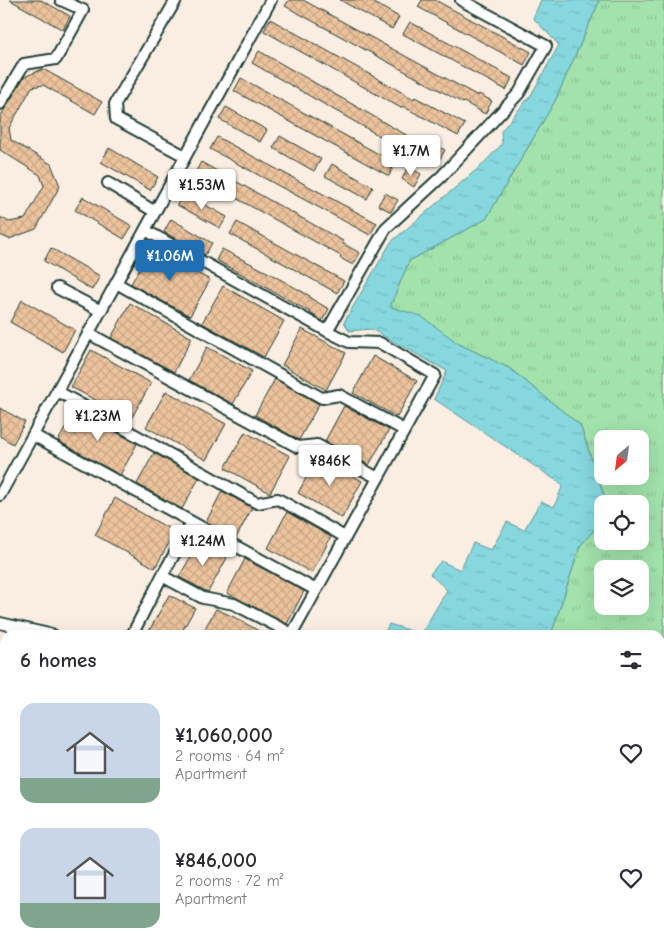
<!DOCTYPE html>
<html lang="en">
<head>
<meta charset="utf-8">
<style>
  :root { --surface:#fff; --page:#f2f2f3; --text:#2b2b33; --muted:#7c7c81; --accent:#1f6fb2 }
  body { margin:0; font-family:"Comic Neue",sans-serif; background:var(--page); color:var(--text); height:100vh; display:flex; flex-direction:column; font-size:19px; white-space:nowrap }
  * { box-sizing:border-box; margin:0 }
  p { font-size:16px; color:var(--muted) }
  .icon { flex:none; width:28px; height:28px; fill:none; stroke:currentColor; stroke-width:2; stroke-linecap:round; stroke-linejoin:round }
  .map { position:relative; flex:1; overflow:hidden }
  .panel { position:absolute; left:0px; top:630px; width:665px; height:321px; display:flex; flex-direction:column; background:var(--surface); border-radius:15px 15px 0 0; box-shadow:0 5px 20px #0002 }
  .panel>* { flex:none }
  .needle { width:32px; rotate:209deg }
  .tools { position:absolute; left:594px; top:430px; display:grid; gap:10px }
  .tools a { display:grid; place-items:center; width:55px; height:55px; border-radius:10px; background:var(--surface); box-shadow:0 5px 20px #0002; font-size:25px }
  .price { position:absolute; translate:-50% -42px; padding:0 11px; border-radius:5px; background:#fff; color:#222; font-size:16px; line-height:32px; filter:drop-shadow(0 1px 2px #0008) }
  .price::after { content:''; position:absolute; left:50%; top:30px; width:15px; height:11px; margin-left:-8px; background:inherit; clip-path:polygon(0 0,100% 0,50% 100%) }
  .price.active { background:var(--accent); color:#fff }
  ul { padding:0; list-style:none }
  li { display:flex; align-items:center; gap:15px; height:125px; padding:0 20px }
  li span { display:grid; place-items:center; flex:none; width:140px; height:100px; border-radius:15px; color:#555 }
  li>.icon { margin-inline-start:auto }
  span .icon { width:60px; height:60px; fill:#fffc; stroke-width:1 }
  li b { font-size:21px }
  h2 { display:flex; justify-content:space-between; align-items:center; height:60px; padding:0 20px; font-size:21px }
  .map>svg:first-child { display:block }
</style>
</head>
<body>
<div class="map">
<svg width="664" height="951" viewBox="0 0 664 951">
  <defs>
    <pattern id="grass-tufts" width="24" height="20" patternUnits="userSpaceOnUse" patternTransform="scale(1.25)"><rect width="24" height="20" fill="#a2e2ab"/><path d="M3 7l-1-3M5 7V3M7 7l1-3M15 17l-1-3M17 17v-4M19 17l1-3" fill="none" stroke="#8bc394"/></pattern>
    <pattern id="water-ripples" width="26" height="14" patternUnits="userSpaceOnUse" patternTransform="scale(1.25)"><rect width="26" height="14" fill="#86d7de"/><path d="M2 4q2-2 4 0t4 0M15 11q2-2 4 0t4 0" fill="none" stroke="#73b9bf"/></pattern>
    <pattern id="building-cross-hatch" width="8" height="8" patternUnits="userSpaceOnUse" patternTransform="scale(1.25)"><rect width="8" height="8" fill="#edc39d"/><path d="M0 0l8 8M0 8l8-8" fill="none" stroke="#cba888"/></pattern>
  </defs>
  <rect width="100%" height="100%" fill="#faede2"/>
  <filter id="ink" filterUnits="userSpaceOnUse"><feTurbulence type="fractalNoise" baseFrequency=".02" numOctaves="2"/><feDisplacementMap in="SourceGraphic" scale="10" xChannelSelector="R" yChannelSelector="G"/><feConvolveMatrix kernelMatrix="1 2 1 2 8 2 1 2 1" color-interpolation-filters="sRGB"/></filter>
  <g filter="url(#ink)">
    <path fill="url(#grass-tufts)" stroke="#609070" fill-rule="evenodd" d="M 598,0 L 664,0 L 664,951 L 533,951 L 532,946 L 660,946 L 660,635 L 551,635 L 580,546 L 602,521 L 602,541 L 640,541 L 640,504 L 607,504 L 580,425 L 509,368 L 459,344 L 421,317 L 390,307 L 409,261 L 486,219 L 555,101 L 599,2 ZM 602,439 L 640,439 L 640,476 L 602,476 ZM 602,569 L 640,569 L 640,606 L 602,606 Z"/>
    <path fill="url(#water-ripples)" stroke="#5d999a" d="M 541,0 L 598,0 L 599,2 L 555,101 L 486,219 L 409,261 L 390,307 L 421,316 L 459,344 L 509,368 L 580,425 L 607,504 L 602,504 L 602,521 L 580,546 L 551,635 L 384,635 L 389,624 L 421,634 L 447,590 L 430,574 L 441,561 L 460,570 L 473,543 L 491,550 L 507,522 L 524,530 L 541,501 L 554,507 L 563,485 L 434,399 L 447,371 L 371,329 L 349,331 L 344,322 L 391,242 L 482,165 L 502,144 L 501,131 L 531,95 L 559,45 L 533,18 Z"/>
    <path fill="url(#building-cross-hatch)" stroke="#1f3d34" d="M 10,0 L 41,0 L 70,16 L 63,30 Z
      M 289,0 L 303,0 L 478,96 L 479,94 L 492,101 L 485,114 L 464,102 L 463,103 L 285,6 Z
      M 340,0 L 369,0 L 399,17 L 392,29 Z
      M 422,0 L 435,0 L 531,52 L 524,65 L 418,7 Z
      M 270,19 L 414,99 L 415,97 L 465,124 L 458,136 L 402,106 L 401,108 L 264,31 Z
      M 410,22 L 512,78 L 506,90 L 403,34 Z
      M 259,51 L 429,148 L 432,143 L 445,150 L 438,162 L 416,149 L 413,155 L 252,63 Z
      M 43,69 L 102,102 L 95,114 L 43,85 L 32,87 L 9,128 L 11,140 L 51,164 L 60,186 L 36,229 L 9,239 L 0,235 L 0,217 L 9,222 L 25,219 L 44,186 L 40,175 L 0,150 L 0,117 L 24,77 Z
      M 241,78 L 395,163 L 389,176 L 234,91 Z
      M 226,107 L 267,130 L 260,142 L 219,119 Z
      M 280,136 L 321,159 L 314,171 L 273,148 Z
      M 217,137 L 377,223 L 370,235 L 210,149 Z
      M 109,148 L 158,177 L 150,190 L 101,162 Z
      M 201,162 L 343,241 L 342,243 L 360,253 L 353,265 L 340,258 L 341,256 L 194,175 Z
      M 332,164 L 373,187 L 367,199 L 325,176 Z
      M 408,167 L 421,174 L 414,187 L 402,179 Z
      M 184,193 L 227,217 L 220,228 L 177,205 Z
      M 385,193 L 398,200 L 391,212 L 378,205 Z
      M 83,197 L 132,226 L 124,239 L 75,210 Z
      M 171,219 L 212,243 L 205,255 L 164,232 Z
      M 237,222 L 344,281 L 337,293 L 230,234 Z
      M 51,248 L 100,276 L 92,290 L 44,261 Z
      M 151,248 L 210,280 L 190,316 L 131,284 Z
      M 222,249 L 269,273 L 310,296 L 310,298 L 329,309 L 322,321 L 310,313 L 310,312 L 216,260 Z
      M 223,286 L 284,321 L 264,357 L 202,323 Z
      M 22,300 L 75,330 L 63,352 L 10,322 Z
      M 130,303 L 192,338 L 174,372 L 111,338 Z
      M 302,329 L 346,353 L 326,390 L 282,365 Z
      M 207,347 L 252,371 L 233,404 L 189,380 Z
      M 91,350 L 151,383 L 131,419 L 71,387 Z
      M 373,356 L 417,381 L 397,417 L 353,393 Z
      M 275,379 L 319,404 L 299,440 L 255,415 Z
      M 166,391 L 226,424 L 206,460 L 146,427 Z
      M 344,406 L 389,430 L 369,465 L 325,441 Z
      M 0,408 L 25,422 L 13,444 L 0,436 Z
      M 76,409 L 137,444 L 120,475 L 58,441 Z
      M 245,432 L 290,456 L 270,493 L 225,468 Z
      M 154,453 L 199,478 L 182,509 L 137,484 Z
      M 318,456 L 362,481 L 342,518 L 298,493 Z
      M 222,491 L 252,508 L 236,538 L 206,522 Z
      M 115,498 L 175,532 L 155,568 L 95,535 Z
      M 287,512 L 331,537 L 312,573 L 268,548 Z
      M 199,542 L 227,558 L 208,592 L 179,577 Z
      M 245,559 L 304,591 L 287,624 L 227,593 Z
      M 169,595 L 195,608 L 180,635 L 156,635 L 149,631 Z
      M 216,609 L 234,617 L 266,635 L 201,635 Z"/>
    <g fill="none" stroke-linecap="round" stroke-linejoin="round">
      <defs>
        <path id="minor" d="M 176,0 L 115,104 L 116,119 L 185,156
          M 0,104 L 24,64 L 56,59 L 83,10 L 61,0
          M 108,183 L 155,212
          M 145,230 L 327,331
          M 116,283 L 322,398 L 339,395 L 404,430
          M 57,288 L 101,311
          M 88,333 L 298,447 L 317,445 L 378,478
          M 57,391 L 257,503 L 278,499 L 345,537
          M 33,435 L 316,590
          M 0,495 L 271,0
          M 162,576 L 192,523
          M 0,623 L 53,635
          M 132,635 L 162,576 L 203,598 L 234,604 L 292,634 L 435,375 L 380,343 L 349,342 L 327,331 L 386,228 L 442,176 L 519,93 L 546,46 L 461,0
          M 0,694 L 5,695
          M 0,905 L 5,903
          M 82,946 L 87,951
          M 234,946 L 239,951
          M 477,946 L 477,951
          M 326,951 L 331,946
          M 416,951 L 423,946"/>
      </defs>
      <use href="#minor" stroke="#1f3d34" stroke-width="14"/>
      <use href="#minor" stroke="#fff" stroke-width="10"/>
    </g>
  </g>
</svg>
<div class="tools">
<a><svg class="needle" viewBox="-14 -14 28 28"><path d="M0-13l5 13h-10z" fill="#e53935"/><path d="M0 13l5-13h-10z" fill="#7c7c81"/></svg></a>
<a><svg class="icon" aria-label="locate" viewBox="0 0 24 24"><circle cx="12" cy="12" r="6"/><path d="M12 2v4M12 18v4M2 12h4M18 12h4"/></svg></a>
<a><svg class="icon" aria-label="layers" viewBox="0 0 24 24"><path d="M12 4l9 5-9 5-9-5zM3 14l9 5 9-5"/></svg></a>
</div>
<b class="price" style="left:411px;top:177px">¥1.7M</b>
<b class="price" style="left:202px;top:211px">¥1.53M</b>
<b class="price active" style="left:170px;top:282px">¥1.06M</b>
<b class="price" style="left:98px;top:442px">¥1.23M</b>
<b class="price" style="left:330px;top:487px">¥846K</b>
<b class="price" style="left:203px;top:567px">¥1.24M</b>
<section class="panel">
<h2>6 homes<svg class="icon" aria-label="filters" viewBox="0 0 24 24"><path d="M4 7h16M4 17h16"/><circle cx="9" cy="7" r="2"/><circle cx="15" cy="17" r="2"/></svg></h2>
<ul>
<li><span style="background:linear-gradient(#c9d6e8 75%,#7fa58c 0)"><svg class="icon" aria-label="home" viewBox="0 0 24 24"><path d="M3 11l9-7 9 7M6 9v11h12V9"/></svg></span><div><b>¥1,060,000</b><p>2 rooms · 64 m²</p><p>Apartment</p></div><svg class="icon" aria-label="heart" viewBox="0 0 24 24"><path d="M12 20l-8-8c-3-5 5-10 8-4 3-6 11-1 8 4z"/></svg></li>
<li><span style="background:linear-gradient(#c9d6e8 75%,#7fa58c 0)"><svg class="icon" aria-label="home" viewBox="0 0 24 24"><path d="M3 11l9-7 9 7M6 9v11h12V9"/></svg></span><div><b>¥846,000</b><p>2 rooms · 72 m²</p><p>Apartment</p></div><svg class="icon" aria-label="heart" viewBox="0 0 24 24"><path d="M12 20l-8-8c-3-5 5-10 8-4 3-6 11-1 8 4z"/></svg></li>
</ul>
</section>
</div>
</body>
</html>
